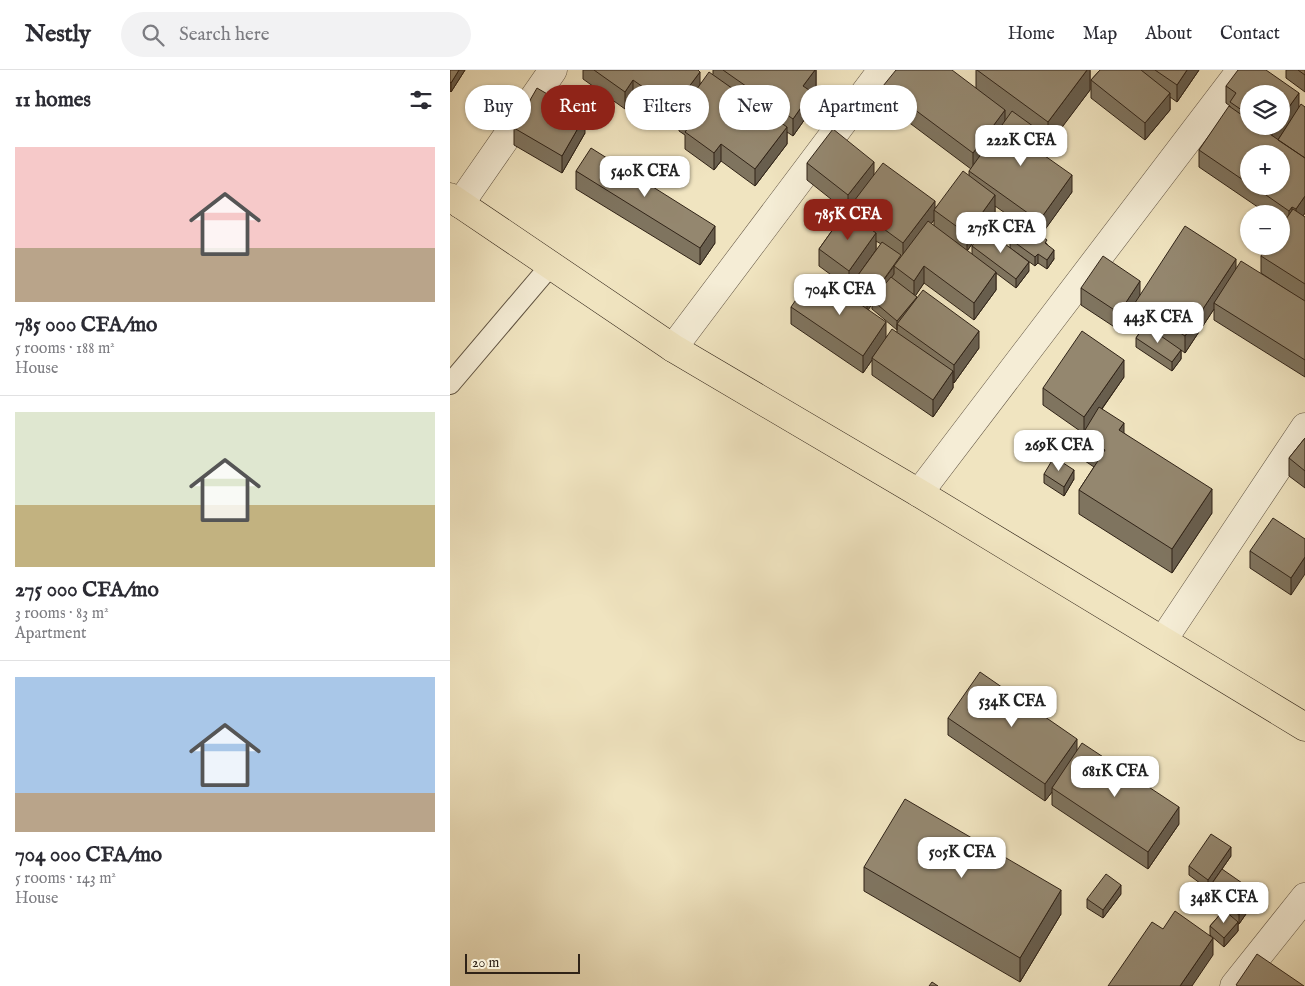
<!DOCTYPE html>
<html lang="en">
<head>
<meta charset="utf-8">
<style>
  :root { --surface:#fff; --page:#f2f2f3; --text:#2b2b33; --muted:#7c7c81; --line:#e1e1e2; --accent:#8f2418 }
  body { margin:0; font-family:"IM FELL English",serif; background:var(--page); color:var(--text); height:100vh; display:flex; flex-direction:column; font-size:19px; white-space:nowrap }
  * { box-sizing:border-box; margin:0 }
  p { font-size:16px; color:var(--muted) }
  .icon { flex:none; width:28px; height:28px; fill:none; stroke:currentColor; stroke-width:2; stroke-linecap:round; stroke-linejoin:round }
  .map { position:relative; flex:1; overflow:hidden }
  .drawer { display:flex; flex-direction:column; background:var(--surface); width:450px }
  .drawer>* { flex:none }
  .hud { position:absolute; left:15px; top:15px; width:475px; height:45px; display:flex; gap:10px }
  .fabs { position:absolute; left:790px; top:15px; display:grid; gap:10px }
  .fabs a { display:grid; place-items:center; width:50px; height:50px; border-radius:50%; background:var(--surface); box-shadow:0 1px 4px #0004; font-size:25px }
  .scale { position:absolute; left:15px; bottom:12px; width:115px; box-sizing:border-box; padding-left:5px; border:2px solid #302317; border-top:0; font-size:14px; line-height:18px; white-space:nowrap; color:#302317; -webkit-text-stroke:4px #f5edd6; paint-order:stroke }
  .price { position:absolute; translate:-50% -42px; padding:0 11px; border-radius:10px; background:#fff; color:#222; font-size:16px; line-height:32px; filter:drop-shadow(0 1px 2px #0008) }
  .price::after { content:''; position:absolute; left:50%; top:30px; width:15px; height:11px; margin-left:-8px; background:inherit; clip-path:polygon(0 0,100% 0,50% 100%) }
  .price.current { background:var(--accent); color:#fff }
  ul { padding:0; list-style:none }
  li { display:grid; align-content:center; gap:10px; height:265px; padding:0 15px }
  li+li { border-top:1px solid var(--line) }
  li span { display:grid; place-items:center; height:155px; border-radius:0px; color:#555 }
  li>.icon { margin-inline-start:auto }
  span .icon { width:90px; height:90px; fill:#fffc; stroke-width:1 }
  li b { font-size:21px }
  h2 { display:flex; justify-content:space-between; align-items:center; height:60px; padding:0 15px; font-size:21px }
  .pill { padding:0 18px; border-radius:22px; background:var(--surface); box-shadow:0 1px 4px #0004; font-size:18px; line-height:45px }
  .pill.current { background:var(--accent); color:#fff }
  header { display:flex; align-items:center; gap:30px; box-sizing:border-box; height:70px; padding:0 25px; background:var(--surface); border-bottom:1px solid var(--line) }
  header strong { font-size:24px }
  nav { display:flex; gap:28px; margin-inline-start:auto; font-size:18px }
  .search { width:350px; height:45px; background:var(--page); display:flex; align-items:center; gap:12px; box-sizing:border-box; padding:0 18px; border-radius:28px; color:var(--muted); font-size:19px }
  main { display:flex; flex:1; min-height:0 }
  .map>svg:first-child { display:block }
</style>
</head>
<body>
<header>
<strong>Nestly</strong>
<div class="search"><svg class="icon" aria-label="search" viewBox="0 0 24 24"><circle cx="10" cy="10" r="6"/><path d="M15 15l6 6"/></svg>Search here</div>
<nav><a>Home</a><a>Map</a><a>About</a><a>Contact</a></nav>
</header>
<main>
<section class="drawer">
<h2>11 homes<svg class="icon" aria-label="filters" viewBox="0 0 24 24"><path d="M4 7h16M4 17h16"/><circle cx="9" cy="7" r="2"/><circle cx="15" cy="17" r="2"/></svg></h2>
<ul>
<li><span style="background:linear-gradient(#f6c9c9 65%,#b9a48a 0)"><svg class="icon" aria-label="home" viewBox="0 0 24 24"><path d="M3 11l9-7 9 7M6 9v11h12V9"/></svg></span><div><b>785 000 CFA/mo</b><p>5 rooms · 188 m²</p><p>House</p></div></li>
<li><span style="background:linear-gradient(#dfe7d0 60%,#c2b280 0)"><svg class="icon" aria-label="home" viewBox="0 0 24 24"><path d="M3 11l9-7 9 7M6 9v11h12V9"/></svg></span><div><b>275 000 CFA/mo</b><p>3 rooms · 83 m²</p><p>Apartment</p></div></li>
<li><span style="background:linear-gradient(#a9c7e8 75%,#b9a48a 0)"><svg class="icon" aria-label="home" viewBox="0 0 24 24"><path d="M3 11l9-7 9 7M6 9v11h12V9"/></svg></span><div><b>704 000 CFA/mo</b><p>5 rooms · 143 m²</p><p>House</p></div></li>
</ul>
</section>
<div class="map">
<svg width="855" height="916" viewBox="0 0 855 916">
  <rect width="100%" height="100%" fill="#f0e4c0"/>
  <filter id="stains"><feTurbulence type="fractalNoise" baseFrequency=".004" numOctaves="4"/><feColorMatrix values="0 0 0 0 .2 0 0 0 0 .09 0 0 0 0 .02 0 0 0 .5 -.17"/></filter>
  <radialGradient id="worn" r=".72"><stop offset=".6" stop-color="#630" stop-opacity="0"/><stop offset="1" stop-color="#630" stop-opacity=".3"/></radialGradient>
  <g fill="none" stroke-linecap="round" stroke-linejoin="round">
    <defs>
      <path id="service" d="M 0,314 L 101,195"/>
      <path id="minor" d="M 10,134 L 103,0
        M 223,278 L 432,0
        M 469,423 L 791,0
        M 713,570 L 855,357
        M 784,916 L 855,827"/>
      <path id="trunk" d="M 0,127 L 223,278 L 469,423 L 855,657"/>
    </defs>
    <use href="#service" stroke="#605341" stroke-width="22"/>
    <use href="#minor" stroke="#605341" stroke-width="29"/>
    <use href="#trunk" stroke="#302317" stroke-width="29"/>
    <use href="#service" stroke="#f5edd6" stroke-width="20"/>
    <use href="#minor" stroke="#f5edd6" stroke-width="28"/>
    <use href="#trunk" stroke="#f0e4c0" stroke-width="28"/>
  </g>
  <path fill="#7f745f" stroke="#302317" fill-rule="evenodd" d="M 0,0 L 15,0 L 1,22 L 0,21 Z
    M 133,0 L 248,0 L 250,14 L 263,4 L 263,0 L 366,0 L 366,16 L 361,22 L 362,39 L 343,66 L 337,62 L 337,74 L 305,116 L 271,91 L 264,100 L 235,79 L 235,65 L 229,61 L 229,47 L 223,55 L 183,27 L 175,39 L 133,9 Z
    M 526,0 L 640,0 L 640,20 L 598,75 L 598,84 L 596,87 L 622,122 L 590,166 L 597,174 L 604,189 L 597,199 L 588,193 L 585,196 L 560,178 L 560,169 L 571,154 L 545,136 L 545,142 L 517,181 L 522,185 L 522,176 L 579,201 L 566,218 L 546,203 L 546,220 L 524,250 L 474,213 L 465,226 L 529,278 L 504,313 L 503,312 L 503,318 L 483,347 L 422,305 L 422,290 L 413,303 L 341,254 L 341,237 L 371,221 L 398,225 L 398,219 L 399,218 L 369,196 L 369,179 L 396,141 L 357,110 L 357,93 L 424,105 L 485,138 L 519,106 L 519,101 L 521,99 L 433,33 L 433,16 L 526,18 ZM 401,137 L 401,145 L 398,142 ZM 484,150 L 484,156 L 481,154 ZM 426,171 L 431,174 L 403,213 L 426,180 ZM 422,234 L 422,239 L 447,260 L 447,262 L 436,267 L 418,239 Z
    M 650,0 L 749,0 L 727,32 L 720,27 L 720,40 L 695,70 L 641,28 L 641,10 Z
    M 836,0 L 855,0 L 855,22 L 836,8 Z
    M 776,16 L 849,38 L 855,37 L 855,143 L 853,146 L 855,147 L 855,307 L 764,250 L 764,239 L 735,283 L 731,280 L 731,289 L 722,301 L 686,277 L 686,268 L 690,262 L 681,256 L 681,242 L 669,260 L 631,235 L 631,218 L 690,225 L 786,199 L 840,222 L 811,203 L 811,186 L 833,154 L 831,153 L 831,144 L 818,144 L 749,97 L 749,80 L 780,37 L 780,36 L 776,33 ZM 799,24 L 831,56 L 799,56 ZM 799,84 L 831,116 L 799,116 Z
    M 64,58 L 135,63 L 112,103 L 64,75 Z
    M 126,101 L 265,173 L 250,195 L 126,119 Z
    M 674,307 L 652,339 L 674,363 L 762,443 L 722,503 L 629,444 L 629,420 L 644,397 L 632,389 L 632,365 L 633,363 L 593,335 L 593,318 Z
    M 855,368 L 855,418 L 839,406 L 839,388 Z
    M 594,404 L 624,409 L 614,426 L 594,413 Z
    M 855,469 L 841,525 L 800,498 L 800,481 Z
    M 498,648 L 627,681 L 729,754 L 698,799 L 602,735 L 602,722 L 595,731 L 498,665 Z
    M 781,786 L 758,819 L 739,805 L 739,796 Z
    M 414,797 L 611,844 L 570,912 L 414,821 Z
    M 756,822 L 805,831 L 789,854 L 788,854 L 788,861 L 774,877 L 760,865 L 760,856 L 772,842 L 756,831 Z
    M 671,824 L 653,848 L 637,838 L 637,829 Z"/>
  <path fill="#685e4e" stroke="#302317" d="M 9,0 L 15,0 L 1,22 L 1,13 Z
    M 365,0 L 366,0 L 366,16 L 353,33 L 353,16 Z
    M 637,0 L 640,0 L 640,20 L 598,76 L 598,52 Z
    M 737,0 L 749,0 L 727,32 L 727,15 Z
    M 250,2 L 250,19 L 229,44 L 229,47 L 223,55 L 223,38 Z
    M 183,10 L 183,27 L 175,39 L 175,22 Z
    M 362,22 L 362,39 L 343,66 L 343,49 Z
    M 720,23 L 720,40 L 695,70 L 695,53 Z
    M 849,23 L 849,40 L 822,78 L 822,61 L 825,56 L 831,56 L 831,48 Z
    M 555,40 L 555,57 L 523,100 L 523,83 Z
    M 135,46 L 135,63 L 112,103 L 112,86 Z
    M 337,57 L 337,74 L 305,116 L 305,99 Z
    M 598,67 L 598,84 L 588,98 L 588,81 Z
    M 271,74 L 271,91 L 264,100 L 264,83 Z
    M 424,92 L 424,109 L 401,135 L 401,137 L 398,142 L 398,125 Z
    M 622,105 L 622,122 L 589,168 L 589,151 Z
    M 545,125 L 545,142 L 517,181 L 517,164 Z
    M 855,126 L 855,143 L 846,156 L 846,139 Z
    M 485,131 L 485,141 L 484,140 L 484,150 L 453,190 L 453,173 Z
    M 842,137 L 842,154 L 839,158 L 839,141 Z
    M 265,156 L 265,173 L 250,195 L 250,178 Z
    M 426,163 L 426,180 L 399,218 L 399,201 Z
    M 604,180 L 604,189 L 597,199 L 597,190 Z
    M 588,184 L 588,193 L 585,196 L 585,187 Z
    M 786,189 L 786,206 L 764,233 L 764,239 L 735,283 L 735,266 Z
    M 579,192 L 579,201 L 566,218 L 566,209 Z
    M 444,196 L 444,204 L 424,232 L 422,230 L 422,234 L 417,242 L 417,233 Z
    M 474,196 L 474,213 L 464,228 L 464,211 Z
    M 546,202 L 546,220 L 524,250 L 524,233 Z
    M 690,211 L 690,228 L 681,239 L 681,242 L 669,260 L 669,243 Z
    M 467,227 L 467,236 L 447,254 L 447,260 L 447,251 Z
    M 694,240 L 694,257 L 691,263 L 691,246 Z
    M 436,252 L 436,269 L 422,288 L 422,290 L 413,303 L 413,286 Z
    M 529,261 L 529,278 L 504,313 L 504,295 Z
    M 731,280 L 731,289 L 722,301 L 722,292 Z
    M 674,290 L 674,307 L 634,364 L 634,347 Z
    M 503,301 L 503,318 L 483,347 L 483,330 Z
    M 674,353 L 674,377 L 669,360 Z
    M 624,400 L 624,409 L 614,426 L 614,417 Z
    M 762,419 L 762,443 L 722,503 L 722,479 Z
    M 855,487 L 855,504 L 841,525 L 841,508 Z
    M 627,669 L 627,686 L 602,718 L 602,722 L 595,731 L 595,714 Z
    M 729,737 L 729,754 L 698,799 L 698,782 Z
    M 781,777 L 781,786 L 758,819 L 758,810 Z
    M 671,815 L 671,824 L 653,848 L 653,840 Z
    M 611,820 L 611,844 L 570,912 L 570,888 Z
    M 805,822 L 805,831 L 789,854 L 789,845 Z
    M 788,852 L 788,861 L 774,877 L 774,868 Z
    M 763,868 L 763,885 L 742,916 L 730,916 Z"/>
  <path fill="#94876f" stroke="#302317" d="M 0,0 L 9,0 L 1,13 L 0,12 Z
    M 144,0 L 248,0 L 250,2 L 223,38 L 183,10 L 175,22 Z
    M 273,0 L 365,0 L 353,16 L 362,22 L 343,49 Z
    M 446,0 L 502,0 L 555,40 L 523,83 L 433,16 Z
    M 527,0 L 637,0 L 598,52 Z
    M 650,0 L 691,0 L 720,23 L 695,53 L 641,10 Z
    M 705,0 L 737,0 L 727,15 Z
    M 788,0 L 816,0 L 849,23 L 831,48 L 831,24 L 799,24 L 799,45 L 780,32 L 786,23 L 776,16 Z
    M 848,0 L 855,0 L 855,5 Z
    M 259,2 L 337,57 L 305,99 L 271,74 L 264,83 L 235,62 L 242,53 L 229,44 Z
    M 87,18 L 135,46 L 112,86 L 64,58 Z
    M 851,34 L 855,37 L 855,88 L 828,70 Z
    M 779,36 L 799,50 L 799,56 L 808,56 L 855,88 L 855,126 L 846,139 L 842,137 L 839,141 L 803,116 L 831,116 L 831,84 L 799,84 L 799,114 L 749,80 Z
    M 562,41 L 598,67 L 588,81 L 622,105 L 589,151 L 519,101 Z
    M 816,56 L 825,56 L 822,61 Z
    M 383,59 L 424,92 L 398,125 L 357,93 Z
    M 141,78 L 265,156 L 250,178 L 126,101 Z
    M 433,93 L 485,131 L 453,173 L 401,135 Z
    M 513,101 L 545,125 L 517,164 L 484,140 Z
    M 843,139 L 855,147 L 855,214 L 811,186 L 818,176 L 831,176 L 831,156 Z
    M 396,141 L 426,163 L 399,201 L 369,179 Z
    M 478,151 L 546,202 L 524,233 L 474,196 L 464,211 L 444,196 Z
    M 572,152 L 597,170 L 595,173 L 604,180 L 597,190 L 588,184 L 585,187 L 560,169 Z
    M 735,156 L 786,189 L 735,266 L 694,240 L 691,246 L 681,239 Z
    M 535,159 L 579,192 L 566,209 L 522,176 Z
    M 432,172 L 451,185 L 417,233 L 398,219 Z
    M 653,186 L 690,211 L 669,243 L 631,218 Z
    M 791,191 L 855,231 L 855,290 L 764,233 Z
    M 441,207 L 467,227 L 447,251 L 422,230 Z
    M 358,212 L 371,221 L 378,212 L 436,252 L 413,286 L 341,237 Z
    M 473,220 L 529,261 L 504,295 L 447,254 Z
    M 695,255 L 731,280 L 722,292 L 686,268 Z
    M 442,259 L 503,301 L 483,330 L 422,288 Z
    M 632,261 L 674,290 L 634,347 L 593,318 Z
    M 649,337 L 674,353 L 669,360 L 762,419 L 722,479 L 629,420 L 655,380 L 632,365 Z
    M 855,368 L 855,401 L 839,388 Z
    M 604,387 L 624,400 L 614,417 L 594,404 Z
    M 823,448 L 855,469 L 855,487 L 841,508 L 800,481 Z
    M 530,602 L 627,669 L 595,714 L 498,648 Z
    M 632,673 L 729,737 L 698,782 L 602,718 Z
    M 455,729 L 611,820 L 570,888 L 414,797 Z
    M 761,764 L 781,777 L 758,810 L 739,796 Z
    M 772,799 L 805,822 L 789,845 L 756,822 Z
    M 656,804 L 671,815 L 653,840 L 637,829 Z
    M 774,840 L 788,852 L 774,868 L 760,856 Z
    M 725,841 L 763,868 L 730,916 L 658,916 L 702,852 L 713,859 Z
    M 807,884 L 854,916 L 788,916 L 786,915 Z
    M 482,912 L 488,916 L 479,916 Z"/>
  <rect width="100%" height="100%" filter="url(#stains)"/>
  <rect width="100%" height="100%" fill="url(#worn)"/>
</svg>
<div class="fabs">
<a><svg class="icon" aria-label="layers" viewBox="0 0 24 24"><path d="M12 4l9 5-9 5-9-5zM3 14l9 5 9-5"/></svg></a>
<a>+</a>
<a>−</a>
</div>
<div class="scale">20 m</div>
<b class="price" style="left:571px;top:97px">222K CFA</b>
<b class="price" style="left:195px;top:128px">540K CFA</b>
<b class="price current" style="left:398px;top:171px">785K CFA</b>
<b class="price" style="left:551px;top:184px">275K CFA</b>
<b class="price" style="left:390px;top:246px">704K CFA</b>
<b class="price" style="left:708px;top:274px">443K CFA</b>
<b class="price" style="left:609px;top:402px">269K CFA</b>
<b class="price" style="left:562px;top:658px">534K CFA</b>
<b class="price" style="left:665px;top:728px">681K CFA</b>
<b class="price" style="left:512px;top:809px">505K CFA</b>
<b class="price" style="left:774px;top:854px">348K CFA</b>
<div class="hud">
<a class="pill">Buy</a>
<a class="pill current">Rent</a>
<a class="pill">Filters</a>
<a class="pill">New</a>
<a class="pill">Apartment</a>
</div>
</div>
</main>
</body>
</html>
